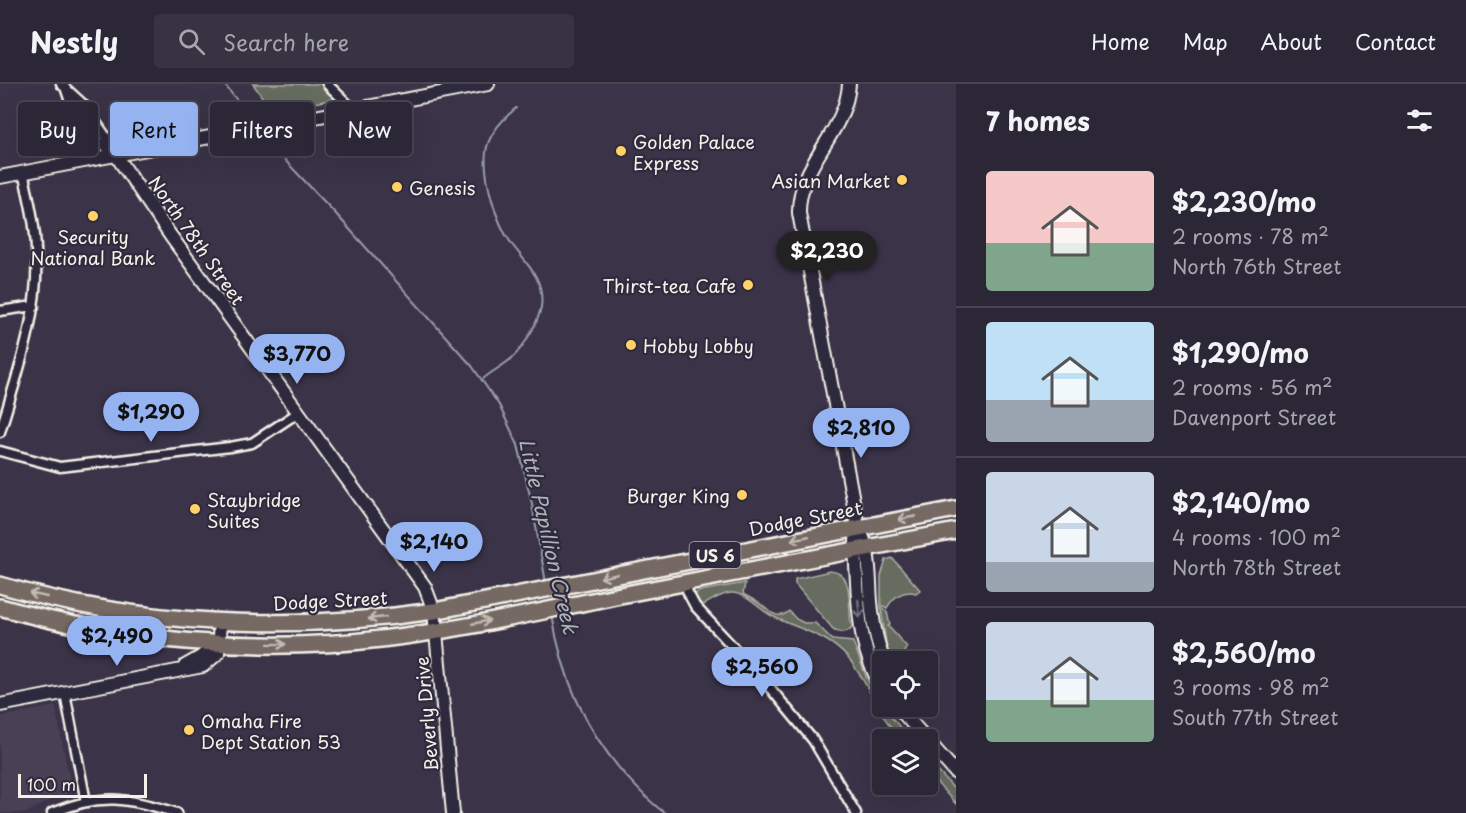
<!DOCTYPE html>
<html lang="en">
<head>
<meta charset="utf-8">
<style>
  :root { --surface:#2c2737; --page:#383342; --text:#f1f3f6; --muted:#a6a5ad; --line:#484452; --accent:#95b2f1 }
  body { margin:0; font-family:"Playpen Sans",sans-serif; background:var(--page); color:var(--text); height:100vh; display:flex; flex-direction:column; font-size:22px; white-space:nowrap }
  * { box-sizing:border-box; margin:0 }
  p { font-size:20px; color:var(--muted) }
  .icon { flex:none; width:33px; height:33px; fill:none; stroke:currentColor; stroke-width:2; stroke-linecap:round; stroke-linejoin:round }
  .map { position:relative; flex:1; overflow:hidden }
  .side { display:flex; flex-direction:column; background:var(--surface); width:510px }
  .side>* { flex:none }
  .banner { position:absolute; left:18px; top:18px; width:570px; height:54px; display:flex; gap:12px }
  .fabs { position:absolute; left:872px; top:567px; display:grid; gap:12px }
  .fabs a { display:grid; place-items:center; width:66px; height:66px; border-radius:6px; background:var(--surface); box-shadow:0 6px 24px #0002,0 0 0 2px var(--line); font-size:30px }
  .scale { position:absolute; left:18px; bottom:15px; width:129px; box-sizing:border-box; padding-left:6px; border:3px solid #f4f1e8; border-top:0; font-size:16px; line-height:21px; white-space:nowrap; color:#f4f1e8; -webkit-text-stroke:4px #2f2a3d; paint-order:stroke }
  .price { position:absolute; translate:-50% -51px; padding:0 14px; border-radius:21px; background:var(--accent); color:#111; font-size:20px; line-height:39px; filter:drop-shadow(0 2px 3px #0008) }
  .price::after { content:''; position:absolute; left:50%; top:36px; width:18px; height:14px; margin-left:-9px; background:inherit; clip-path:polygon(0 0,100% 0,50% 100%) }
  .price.on { background:#222; color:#fff }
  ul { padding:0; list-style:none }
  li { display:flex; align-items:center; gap:18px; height:150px; padding:0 30px }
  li+li { border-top:2px solid var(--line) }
  li span { display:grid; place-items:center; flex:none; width:168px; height:120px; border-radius:6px; color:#555 }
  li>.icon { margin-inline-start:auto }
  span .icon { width:72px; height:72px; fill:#fffc; stroke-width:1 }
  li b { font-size:26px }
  h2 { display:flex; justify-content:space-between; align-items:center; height:72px; padding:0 30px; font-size:26px }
  .chip { padding:0 21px; border-radius:6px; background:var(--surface); box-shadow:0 6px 24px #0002,0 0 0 2px var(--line); font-size:21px; line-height:54px }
  .chip.on { background:var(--accent); color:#111 }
  header { display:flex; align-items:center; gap:36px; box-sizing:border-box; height:84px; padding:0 30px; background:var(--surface); border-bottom:2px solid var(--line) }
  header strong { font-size:28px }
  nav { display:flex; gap:33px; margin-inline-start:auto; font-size:21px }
  .search { width:420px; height:54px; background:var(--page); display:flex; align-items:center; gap:15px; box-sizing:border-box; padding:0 21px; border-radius:6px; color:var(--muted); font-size:22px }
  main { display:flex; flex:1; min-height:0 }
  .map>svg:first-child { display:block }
</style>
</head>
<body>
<header>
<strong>Nestly</strong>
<div class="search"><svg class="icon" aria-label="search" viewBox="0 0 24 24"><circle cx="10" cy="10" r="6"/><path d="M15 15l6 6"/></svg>Search here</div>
<nav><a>Home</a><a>Map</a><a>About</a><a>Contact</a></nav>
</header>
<main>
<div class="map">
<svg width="956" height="729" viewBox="0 0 956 729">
  <rect width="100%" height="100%" fill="#3b3449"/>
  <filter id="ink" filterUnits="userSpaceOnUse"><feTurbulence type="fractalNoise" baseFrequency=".0167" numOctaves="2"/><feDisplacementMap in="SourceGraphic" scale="12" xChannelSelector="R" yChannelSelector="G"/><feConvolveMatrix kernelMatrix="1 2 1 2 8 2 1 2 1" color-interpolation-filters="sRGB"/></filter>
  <g filter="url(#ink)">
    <path fill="#494057" d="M 55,622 L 72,708 L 50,716 L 26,729 L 0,729 L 0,633 Z"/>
    <path fill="#666c5f" stroke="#adaea4" stroke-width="1.5" d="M 253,0 L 327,0 L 340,14 L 272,27 Z
      M 892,474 L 920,506 L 916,509 C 904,505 893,513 887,524 L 881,521 L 881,492 L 886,476 Z
      M 830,487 C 857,489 846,525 852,543 C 847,549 840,549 833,545 L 795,500 L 795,495 Z
      M 745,499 L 743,510 C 750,514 758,518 764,523 C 771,529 780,536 789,527 L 796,535 L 804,539 L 815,539 L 833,556 L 853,558 L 867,595 L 882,622 L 910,655 L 901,655 C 878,632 869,599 848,574 C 826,549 799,546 772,532 C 760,526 746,509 732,509 C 723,509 710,517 702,522 L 695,513 L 696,509 L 700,507 Z
      M 881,523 L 887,528 L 890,541 L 888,542 L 907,563 L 902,571 L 891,577 L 886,559 Z
      M 927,675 L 956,707 L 956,720 L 927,688 Z"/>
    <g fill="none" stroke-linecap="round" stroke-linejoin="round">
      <path stroke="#989ea8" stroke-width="2" d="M 224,0 L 255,39
        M 262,48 L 279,70 L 336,130 L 472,282 L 499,321 L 518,361 L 532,420 L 546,499
        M 483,295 C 492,287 503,282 512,274 C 524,263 538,239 541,223 C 545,194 526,180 511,159 C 496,138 483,94 486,68 C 488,50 503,35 516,24
        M 552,531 C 562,592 584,644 625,691 C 637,704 650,719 665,729"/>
      <defs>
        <path id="street" d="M 61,0 L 83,20 L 107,54 L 116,71
          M 327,0 L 354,26
          M 66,6 C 73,31 93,54 113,69
          M 0,227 L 34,222
          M 0,348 C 18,288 40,229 36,165 C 35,139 29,114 23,88
          M 0,367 L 60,383 L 230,363 L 252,359 L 299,328
          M 685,499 L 688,509 L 695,522 L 761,593 L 813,656 L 856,729
          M 65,609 L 86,718
          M 52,729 C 101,708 129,714 177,729"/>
        <path id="secondary" d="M 849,0 C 846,49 798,79 799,129 L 858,443 C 873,470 868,497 872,527 C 874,544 878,561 884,578
          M 116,71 L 170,151 L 425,503 L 434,527 L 453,729
          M 0,93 L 488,0
          M 858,443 C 854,462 856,480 857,499 C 859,536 862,571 882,603
          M 185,582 L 201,573 L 218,559
          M 0,621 L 203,582 L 218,569 L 220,538
          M 897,622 L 927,656
          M 927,656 L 956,689"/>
        <path id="highway" d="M 0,501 C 140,542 290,548 434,527 L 956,425
          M 0,523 C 122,557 255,570 381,555 C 463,546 545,526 626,510 C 736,488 846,468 956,447"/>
      </defs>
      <use href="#street" stroke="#f4f1e8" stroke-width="13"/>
      <use href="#secondary" stroke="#f4f1e8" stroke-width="16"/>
      <use href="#highway" stroke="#f4f1e8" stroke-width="20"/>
      <use href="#street" stroke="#2f2a3d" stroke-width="8"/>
      <use href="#secondary" stroke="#2f2a3d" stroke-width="12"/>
      <use href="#highway" stroke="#766964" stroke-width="15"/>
    </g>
    <defs><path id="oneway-shaft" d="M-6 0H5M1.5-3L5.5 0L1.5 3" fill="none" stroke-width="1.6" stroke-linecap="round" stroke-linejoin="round" transform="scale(1.5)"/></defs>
    <g stroke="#c2bbb3">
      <use href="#oneway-shaft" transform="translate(907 434) rotate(169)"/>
      <use href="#oneway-shaft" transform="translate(800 454) rotate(169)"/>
      <use href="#oneway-shaft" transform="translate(609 492) rotate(168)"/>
      <use href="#oneway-shaft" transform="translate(38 511) rotate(-167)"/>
      <use href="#oneway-shaft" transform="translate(377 534) rotate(174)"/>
      <use href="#oneway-shaft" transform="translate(481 538) rotate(-11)"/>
      <use href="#oneway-shaft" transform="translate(277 560) rotate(1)"/>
    </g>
    <use stroke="#747079" href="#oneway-shaft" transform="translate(859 525) rotate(85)"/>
  </g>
  <g fill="#ffd166" stroke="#2f2a3d" stroke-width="2">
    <circle cx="621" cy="67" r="6"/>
    <circle cx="902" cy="96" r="6"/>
    <circle cx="397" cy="103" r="6"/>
    <circle cx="93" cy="132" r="6"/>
    <circle cx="748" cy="201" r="6"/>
    <circle cx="631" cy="261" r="6"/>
    <circle cx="742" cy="411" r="6"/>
    <circle cx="195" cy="425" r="6"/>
    <circle cx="189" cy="646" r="6"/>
  </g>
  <g text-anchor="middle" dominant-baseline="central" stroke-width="4.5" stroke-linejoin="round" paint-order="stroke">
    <rect fill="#2f2a3d" stroke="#b9b5b5" stroke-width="1.5" x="689.5" y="458" width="51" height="26" rx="4.5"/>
    <g font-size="16" font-weight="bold" fill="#f4f1e8">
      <text x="715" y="471">US 6</text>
    </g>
    <g font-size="18" fill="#f4f1e8" stroke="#2f2a3d" text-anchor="start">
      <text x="633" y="57">Golden Palace<tspan x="633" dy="21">Express</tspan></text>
      <text x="890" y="96" text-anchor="end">Asian Market</text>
      <text x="409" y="103">Genesis</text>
      <text x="93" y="152" text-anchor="middle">Security<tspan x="93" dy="21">National Bank</tspan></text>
      <text x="736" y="201" text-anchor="end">Thirst-tea Cafe</text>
      <text x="643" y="261">Hobby Lobby</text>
      <text x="730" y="411" text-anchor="end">Burger King</text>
      <text x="207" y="415">Staybridge<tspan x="207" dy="21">Suites</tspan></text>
      <text x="201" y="636">Omaha Fire<tspan x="201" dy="21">Dept Station 53</tspan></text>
    </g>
    <g font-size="18" fill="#f4f1e8" stroke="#2f2a3d">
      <text transform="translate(197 156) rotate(55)">North 78th Street</text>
      <text transform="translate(805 434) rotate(-11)">Dodge Street</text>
      <text transform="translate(330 516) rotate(-3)">Dodge Street</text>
      <text transform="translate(426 630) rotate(-95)">Beverly Drive</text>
    </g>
    <g font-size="20" font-style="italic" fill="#afb2b8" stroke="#2f2a3d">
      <text transform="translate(549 452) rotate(77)">Little Papillion Creek</text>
    </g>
  </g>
</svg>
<div class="fabs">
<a><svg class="icon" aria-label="locate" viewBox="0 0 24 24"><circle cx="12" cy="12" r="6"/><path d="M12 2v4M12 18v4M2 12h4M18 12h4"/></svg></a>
<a><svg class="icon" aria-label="layers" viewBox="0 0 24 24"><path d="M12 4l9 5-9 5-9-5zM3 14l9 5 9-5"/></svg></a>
</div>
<div class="scale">100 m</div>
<b class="price on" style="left:827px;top:198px">$2,230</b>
<b class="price" style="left:297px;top:301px">$3,770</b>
<b class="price" style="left:151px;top:359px">$1,290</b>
<b class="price" style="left:861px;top:375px">$2,810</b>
<b class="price" style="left:434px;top:489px">$2,140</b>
<b class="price" style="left:117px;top:583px">$2,490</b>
<b class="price" style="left:762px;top:614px">$2,560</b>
<div class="banner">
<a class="chip">Buy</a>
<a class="chip on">Rent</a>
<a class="chip">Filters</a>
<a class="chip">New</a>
</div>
</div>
<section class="side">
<h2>7 homes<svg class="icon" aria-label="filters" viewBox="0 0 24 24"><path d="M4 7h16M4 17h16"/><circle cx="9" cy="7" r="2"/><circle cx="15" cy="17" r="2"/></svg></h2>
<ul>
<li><span style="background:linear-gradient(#f6c9c9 60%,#7fa58c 0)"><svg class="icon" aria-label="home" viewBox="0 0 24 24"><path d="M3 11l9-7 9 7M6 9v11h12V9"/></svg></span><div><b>$2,230/mo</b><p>2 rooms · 78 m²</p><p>North 76th Street</p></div></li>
<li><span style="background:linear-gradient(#bfe0f5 65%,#9aa5b1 0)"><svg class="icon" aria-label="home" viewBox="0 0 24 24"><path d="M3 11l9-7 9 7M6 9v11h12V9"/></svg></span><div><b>$1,290/mo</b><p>2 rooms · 56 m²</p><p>Davenport Street</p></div></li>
<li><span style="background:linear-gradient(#c9d6e8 75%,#9aa5b1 0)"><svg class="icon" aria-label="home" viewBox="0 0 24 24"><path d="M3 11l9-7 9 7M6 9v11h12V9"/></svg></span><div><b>$2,140/mo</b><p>4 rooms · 100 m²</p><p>North 78th Street</p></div></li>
<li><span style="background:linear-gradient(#c9d6e8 65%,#7fa58c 0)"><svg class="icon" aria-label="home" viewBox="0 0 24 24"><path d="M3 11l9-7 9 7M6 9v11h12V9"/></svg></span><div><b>$2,560/mo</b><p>3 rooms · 98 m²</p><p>South 77th Street</p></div></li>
</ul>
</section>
</main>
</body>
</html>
